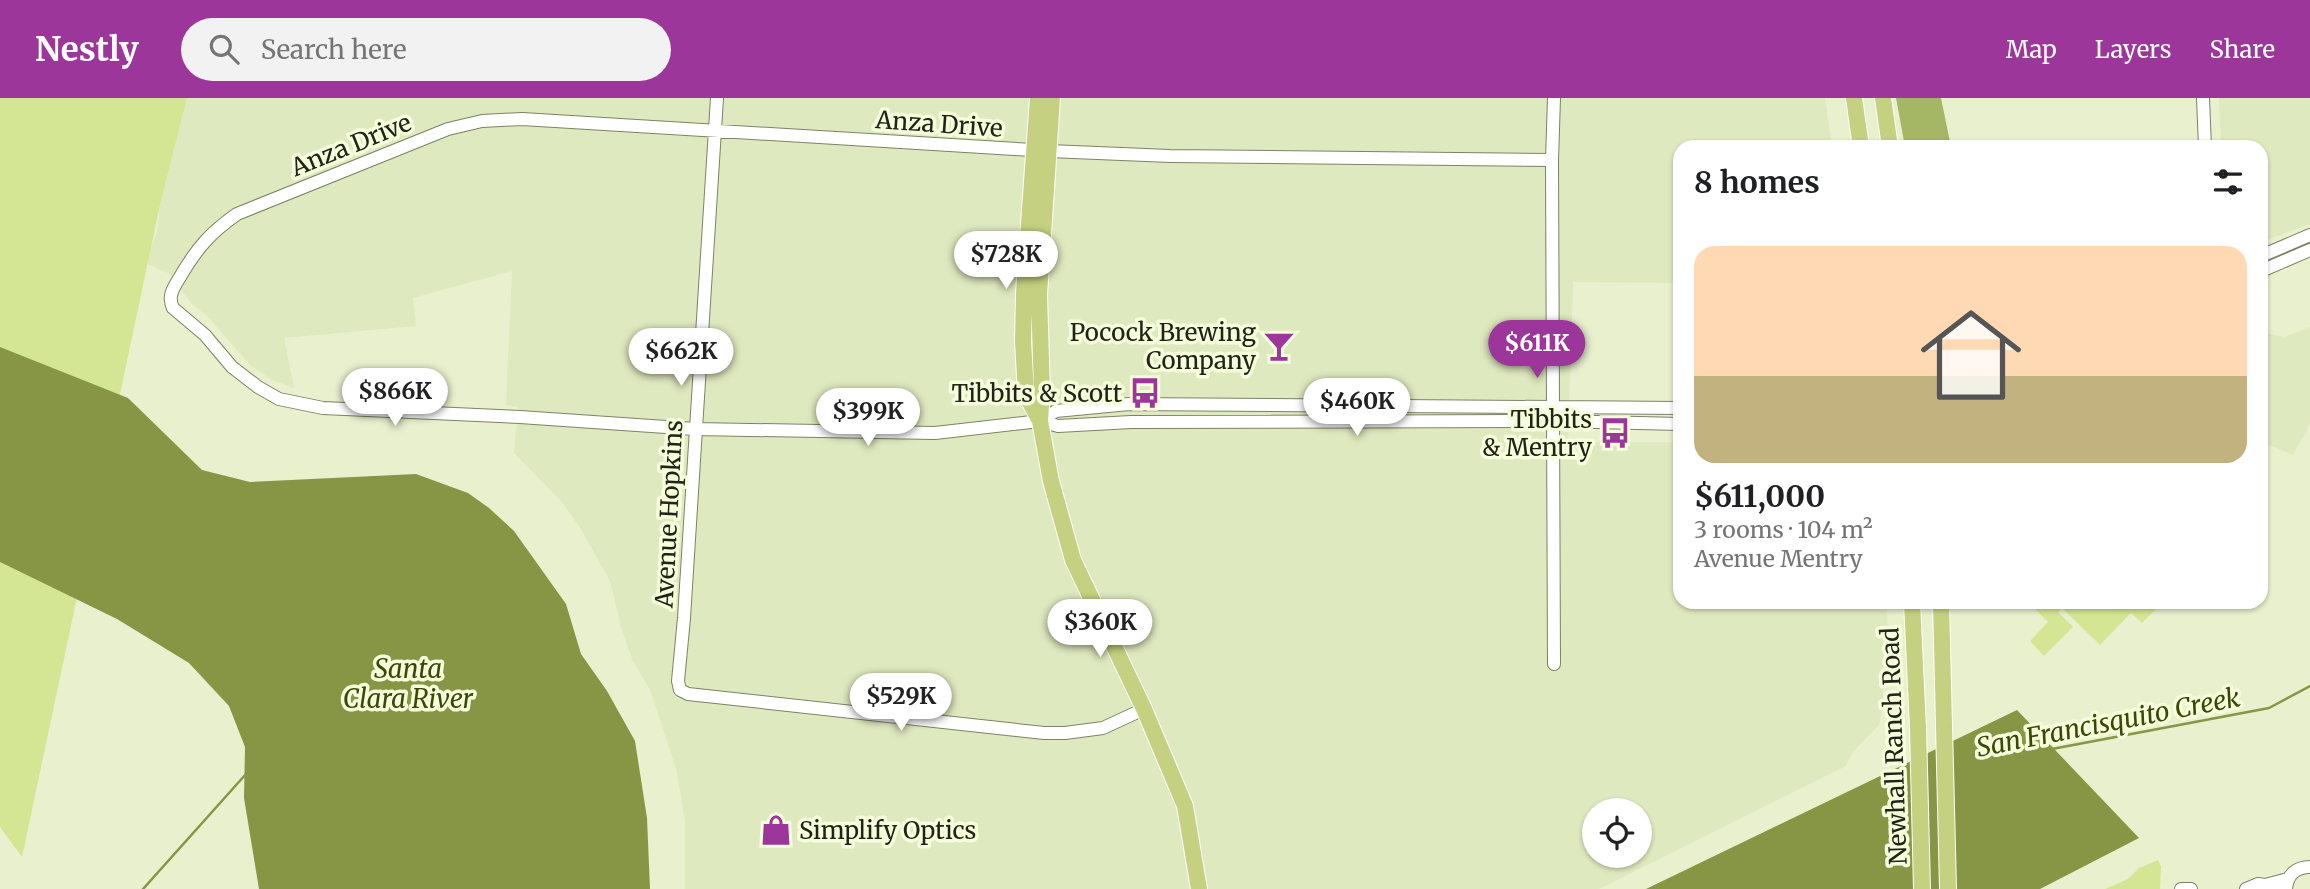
<!DOCTYPE html>
<html lang="en">
<head>
<meta charset="utf-8">
<style>
  :root { --surface:#fff; --page:#f2f2f2; --text:#202124; --muted:#757577; --line:#e0e0e0; --accent:#9c369a }
  body { margin:0; font-family:Merriweather,serif; background:var(--page); color:var(--text); height:100vh; display:flex; flex-direction:column; font-size:26px; white-space:nowrap }
  * { box-sizing:border-box; margin:0 }
  p { font-size:23px; color:var(--muted) }
  .icon { flex:none; width:38px; height:38px; fill:none; stroke:currentColor; stroke-width:2; stroke-linecap:round; stroke-linejoin:round }
  .map { position:relative; flex:1; overflow:hidden }
  .sheet { position:absolute; left:1673px; top:42px; width:595px; height:469px; display:flex; flex-direction:column; background:var(--surface); border-radius:21px; box-shadow:0 2px 5px #0004 }
  .sheet>* { flex:none }
  .fabs { position:absolute; left:1582px; top:700px; display:grid; gap:14px }
  .fabs a { display:grid; place-items:center; width:70px; height:70px; border-radius:50%; background:var(--surface); box-shadow:0 2px 5px #0004; font-size:35px }
  .price { position:absolute; translate:-50% -60px; padding:0 16px; border-radius:24px; background:#fff; color:#222; font-size:23px; line-height:46px; filter:drop-shadow(0 2px 4px #0008) }
  .price::after { content:''; position:absolute; left:50%; top:42px; width:21px; height:16px; margin-left:-10px; background:inherit; clip-path:polygon(0 0,100% 0,50% 100%) }
  .price.current { background:var(--accent); color:#fff }
  ul { padding:0; list-style:none }
  li { display:grid; align-content:center; gap:14px; height:371px; padding:0 21px }
  li+li { border-top:2px solid var(--line) }
  li span { display:grid; place-items:center; height:217px; border-radius:21px; color:#555 }
  li>.icon { margin-inline-start:auto }
  span .icon { width:126px; height:126px; fill:#fffc; stroke-width:1 }
  li b { font-size:30px }
  h2 { display:flex; justify-content:space-between; align-items:center; height:84px; padding:0 21px; font-size:30px }
  header { display:flex; align-items:center; gap:42px; box-sizing:border-box; height:98px; padding:0 35px; background:var(--accent); color:#fff }
  header strong { font-size:33px }
  nav { display:flex; gap:38px; margin-inline-start:auto; font-size:24px }
  .search { width:490px; height:63px; background:var(--page); display:flex; align-items:center; gap:18px; box-sizing:border-box; padding:0 24px; border-radius:38px; color:var(--muted); font-size:26px }
  .map>svg:first-child { display:block }
</style>
</head>
<body>
<header>
<strong>Nestly</strong>
<div class="search"><svg class="icon" aria-label="search" viewBox="0 0 24 24"><circle cx="10" cy="10" r="6"/><path d="M15 15l6 6"/></svg>Search here</div>
<nav><a>Map</a><a>Layers</a><a>Share</a></nav>
</header>
<div class="map">
<svg width="2310" height="791" viewBox="0 0 2310 791">
  <rect width="100%" height="100%" fill="#e8f0ce"/>
  <path fill="#dfe9bf" fill-rule="evenodd" d="M 187,0 L 1825,0 L 1832,49 L 1680,49 L 1680,185 L 1573,184 L 1568,344 L 1680,344 L 1680,504 L 1886,504 L 1890,560 L 1883,561 L 1883,607 L 1879,627 L 1852,655 L 1846,668 L 1599,791 L 685,791 L 685,723 L 677,674 L 650,592 L 633,563 L 623,536 L 610,483 L 579,428 L 561,403 L 514,355 L 518,309 L 506,307 L 512,173 L 413,200 L 416,228 L 284,240 L 294,290 L 272,282 L 250,267 L 209,220 L 192,206 L 168,175 L 145,165 L 157,134 L 160,107 ZM 1594,712 L 1640,712 L 1640,758 L 1594,758 Z
    M 2219,0 L 2310,0 L 2310,126 L 2261,144 L 2261,49 L 2221,49 Z
    M 2310,229 L 2310,326 L 2293,357 L 2261,343 L 2261,236 L 2263,234 L 2284,239 Z"/>
  <path fill="#d4e693" d="M 0,0 L 187,0 L 160,107 L 22,759 L 0,729 Z
    M 2028,504 L 2054,504 L 2061,511 L 2058,514 L 2073,529 L 2044,558 L 2030,543 L 2048,524 Z
    M 2056,504 L 2163,504 L 2142,525 L 2131,515 L 2100,547 Z
    M 2158,762 L 2161,768 L 2160,791 L 2105,791 L 2128,781 L 2139,770 Z"/>
  <path fill="#a5b664" d="M 1896,0 L 1941,0 L 1951,49 L 1905,49 Z"/>
  <path fill="#869644" d="M 0,249 L 128,300 L 202,372 L 250,384 L 416,376 L 468,395 L 489,410 L 514,433 L 566,506 L 581,556 L 607,593 L 635,643 L 647,720 L 650,791 L 259,791 L 244,700 L 245,649 L 229,608 L 189,565 L 117,521 L 0,464 Z
    M 2017,612 L 2139,740 L 2040,791 L 1646,791 Z"/>
  <g fill="none" stroke-linecap="round" stroke-linejoin="round">
    <path stroke="#869644" stroke-width="2.5" d="M 2052,651 L 2269,610 L 2310,588
      M 143,791 L 246,676"/>
    <defs>
      <path id="minor" d="M 717,0 L 684,520 L 678,583 L 680,592 L 688,596 L 1044,635 L 1065,635 L 1103,630 L 1144,611
        M 1554,0 L 1552,62 L 1554,566
        M 2203,0 L 2205,49
        M 1552,62 L 1170,58 L 1049,53 L 522,21 L 482,23 L 448,31 L 237,116 C 210,135 197,150 180,179 C 174,189 167,198 173,210 L 205,237 L 232,269 L 258,289 L 279,301 L 323,310 L 520,319 L 695,331 L 935,335 L 1040,323 L 1056,313 L 1129,306 L 1680,310
        M 2261,158 L 2310,137
        M 2261,173 L 2310,152
        M 1040,323 L 1058,328 L 1131,324 L 1554,323 L 1680,326
        M 2181,791 L 2191,791
        M 2246,791 L 2258,786 L 2265,787
        M 2275,791 L 2265,787 L 2288,781
        M 2286,791 C 2287,777 2296,769 2310,769"/>
      <path id="major" d="M 1038,0 L 1024,196 L 1023,243 L 1026,297 L 1040,323
        M 1052,0 L 1039,197 L 1042,294 L 1040,323 L 1051,383 L 1073,462 L 1144,611 L 1185,708 L 1199,791
        M 1854,0 L 1861,49
        M 1883,0 L 1890,49
        M 1912,504 L 1918,630 L 1922,791
        M 1941,504 L 1948,791"/>
    </defs>
    <use href="#minor" stroke="#7c8364" stroke-width="14"/>
    <use href="#major" stroke="#fff" stroke-width="18"/>
    <use href="#minor" stroke="#fff" stroke-width="12"/>
    <use href="#major" stroke="#c5d181" stroke-width="16"/>
  </g>
  <defs>
    <symbol id="bar-bare" viewBox="-9 -9 18 18"><path d="M-6-5H6L.8 .8V4.5H3.5V6h-7V4.5H-.8V.8Z" fill="#9c369a" stroke="#f5fddb" stroke-width="2.5" paint-order="stroke"/></symbol>
    <symbol id="bus-bare" viewBox="-9 -9 18 18"><path d="M-5-6H5V4H4V6H2V4H-2V6H-4V4H-5ZM-3.5-4V0h7V-4ZM-3.5 1.2v1.5H-2V1.2ZM2 1.2v1.5H3.5V1.2Z" fill="#9c369a" stroke="#f5fddb" stroke-width="2.5" paint-order="stroke"/></symbol>
    <symbol id="shop-bare" viewBox="-9 -9 18 18"><path d="M-5-2.5h2.3a2.7 3.5 0 0 1 5.4 0H5L5.5 6h-11ZM-1.5-2.5h3a1.5 2.3 0 0 0-3 0Z" fill="#9c369a" stroke="#f5fddb" stroke-width="2.5" paint-order="stroke"/></symbol>
  </defs>
  <g fill-rule="evenodd">
    <use href="#bar-bare" x="1257" y="226" width="44" height="44"/>
    <use href="#bus-bare" x="1123" y="273" width="44" height="44"/>
    <use href="#bus-bare" x="1593" y="313" width="44" height="44"/>
    <use href="#shop-bare" x="754" y="710" width="44" height="44"/>
  </g>
  <g text-anchor="middle" dominant-baseline="central" stroke-width="7" stroke-linejoin="round" paint-order="stroke">
    <g font-size="24" fill="#202316" stroke="#f5fddb">
      <text transform="translate(939 26) rotate(4)">Anza Drive</text>
      <text transform="translate(351 47) rotate(-22)">Anza Drive</text>
      <text transform="translate(669 416) rotate(-87)">Avenue Hopkins</text>
      <text transform="translate(1894 648) rotate(-92)">Newhall Ranch Road</text>
    </g>
    <g font-size="24" fill="#202316" stroke="#f5fddb" text-anchor="end">
      <text x="1256" y="234">Pocock Brewing<tspan x="1256" dy="28">Company</tspan></text>
      <text x="1122" y="295">Tibbits &amp; Scott</text>
      <text x="1592" y="321">Tibbits<tspan x="1592" dy="28">&amp; Mentry</tspan></text>
      <text x="799" y="732" text-anchor="start">Simplify Optics</text>
    </g>
    <g font-size="26" font-style="italic" fill="#3c4606" stroke="#f5fddb">
      <text x="408" y="570">Santa<tspan x="408" dy="30">Clara River</tspan></text>
      <text transform="translate(2108 624) rotate(-11)">San Francisquito Creek</text>
    </g>
  </g>
</svg>
<div class="fabs">
<a><svg class="icon" aria-label="locate" viewBox="0 0 24 24"><circle cx="12" cy="12" r="6"/><path d="M12 2v4M12 18v4M2 12h4M18 12h4"/></svg></a>
</div>
<b class="price" style="left:1006px;top:193px">$728K</b>
<b class="price current" style="left:1537px;top:282px">$611K</b>
<b class="price" style="left:681px;top:290px">$662K</b>
<b class="price" style="left:395px;top:330px">$866K</b>
<b class="price" style="left:1357px;top:340px">$460K</b>
<b class="price" style="left:868px;top:350px">$399K</b>
<b class="price" style="left:1100px;top:561px">$360K</b>
<b class="price" style="left:901px;top:635px">$529K</b>
<section class="sheet">
<h2>8 homes<svg class="icon" aria-label="filters" viewBox="0 0 24 24"><path d="M4 7h16M4 17h16"/><circle cx="9" cy="7" r="2"/><circle cx="15" cy="17" r="2"/></svg></h2>
<ul>
<li><span style="background:linear-gradient(#ffd9b3 60%,#c2b280 0)"><svg class="icon" aria-label="home" viewBox="0 0 24 24"><path d="M3 11l9-7 9 7M6 9v11h12V9"/></svg></span><div><b>$611,000</b><p>3 rooms · 104 m²</p><p>Avenue Mentry</p></div></li>
</ul>
</section>
</div>
</body>
</html>
